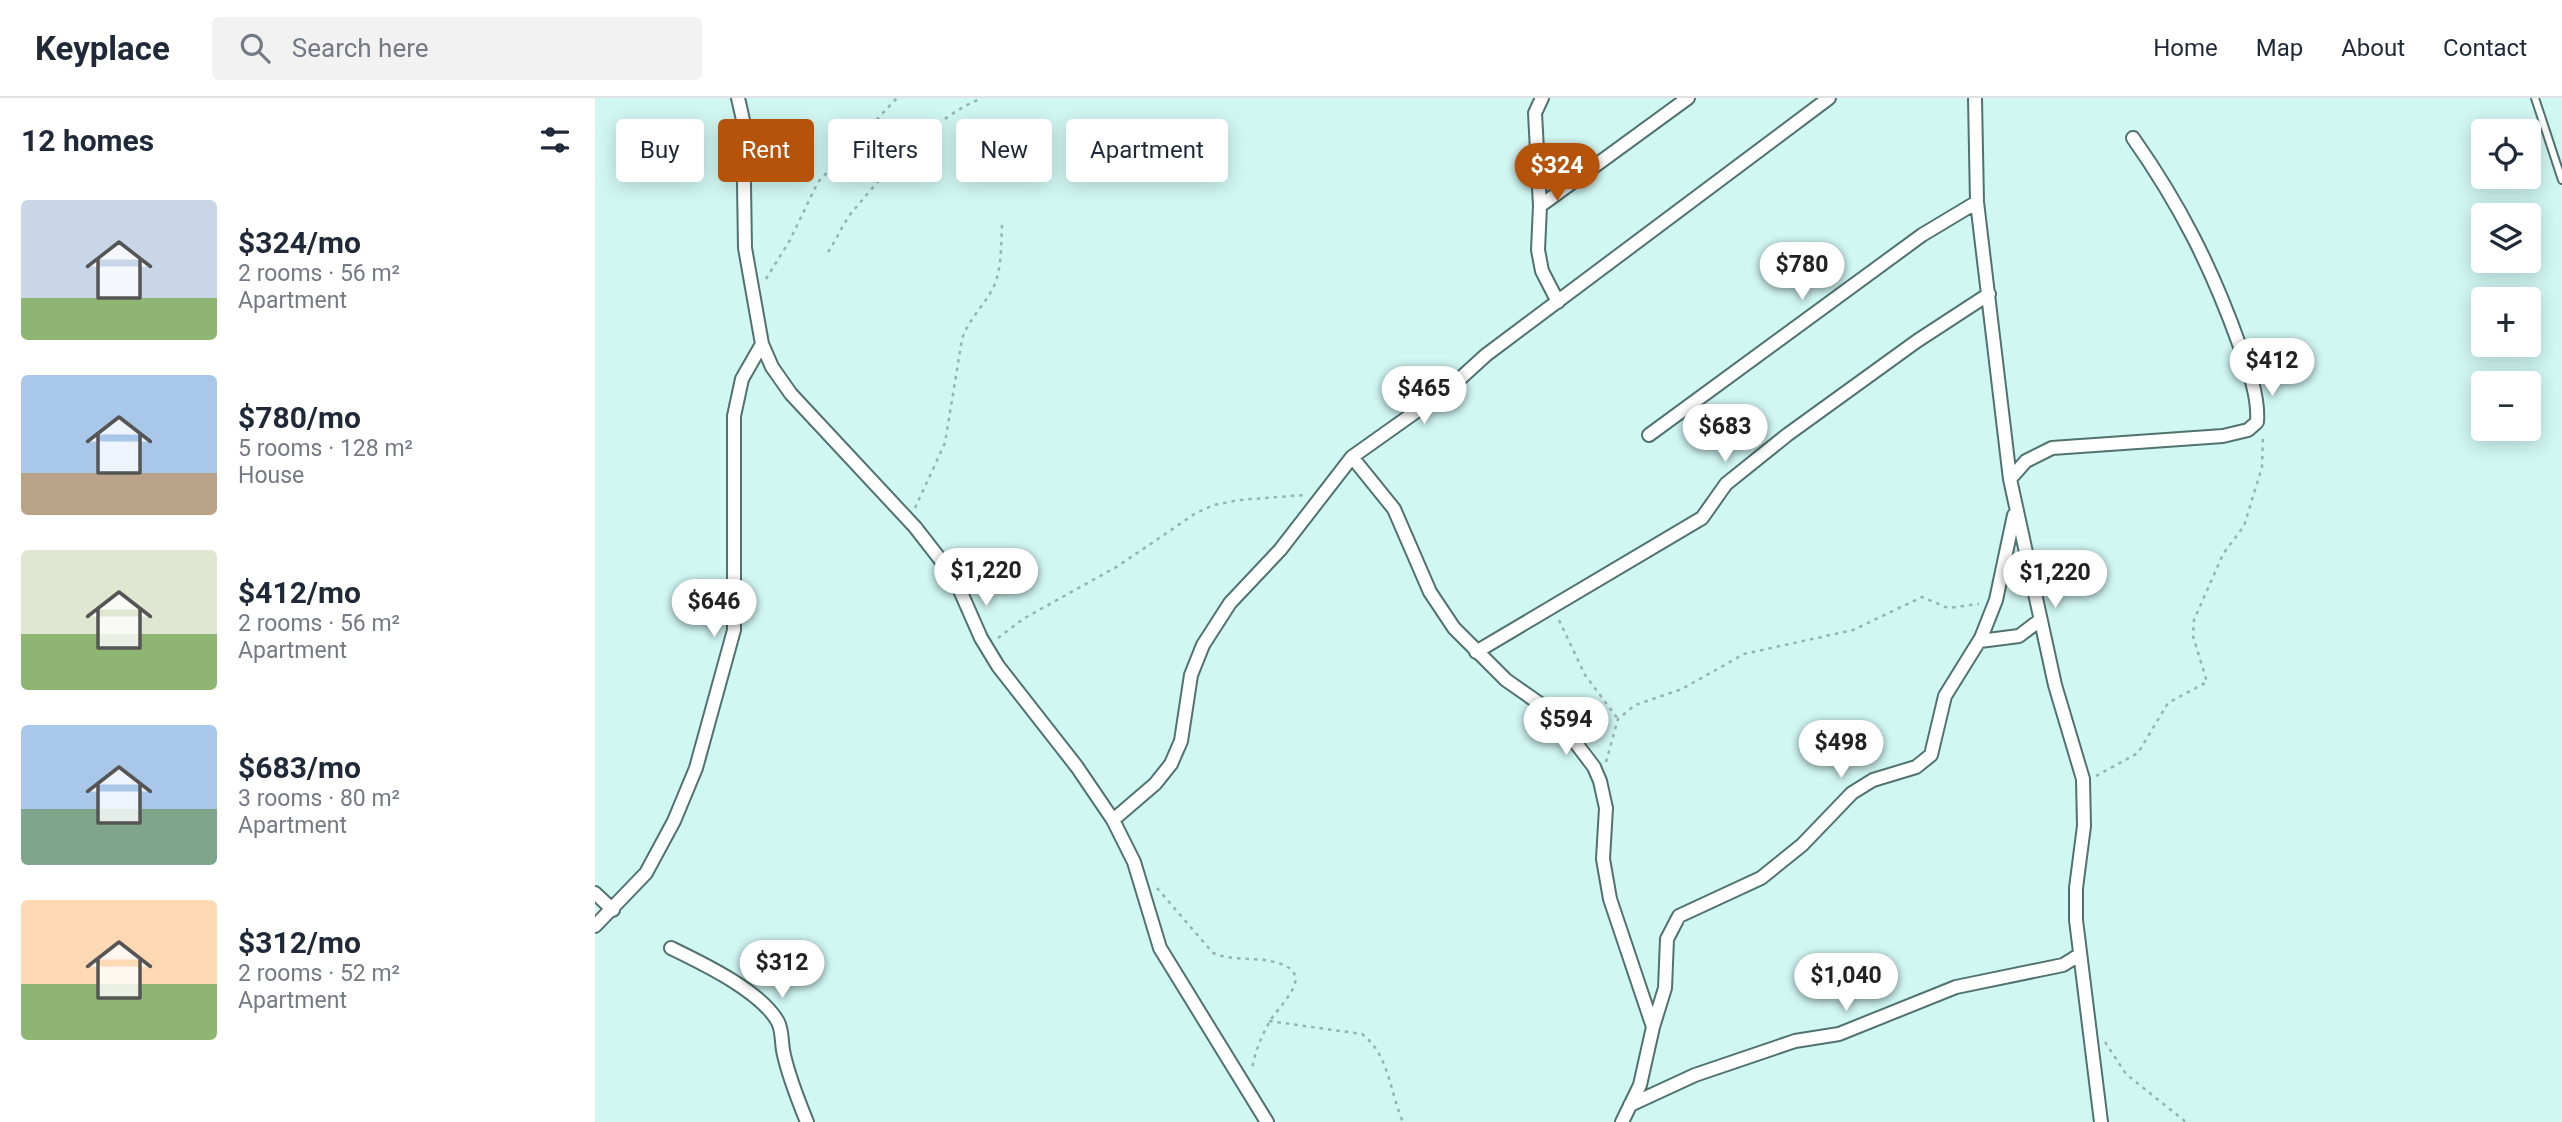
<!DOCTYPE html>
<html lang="en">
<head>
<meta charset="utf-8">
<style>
  :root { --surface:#fff; --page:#f2f2f3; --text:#1f2937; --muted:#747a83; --line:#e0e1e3; --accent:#b45309 }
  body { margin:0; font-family:Roboto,sans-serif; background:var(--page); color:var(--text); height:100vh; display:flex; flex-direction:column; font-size:26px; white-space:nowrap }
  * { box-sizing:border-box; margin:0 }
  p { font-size:23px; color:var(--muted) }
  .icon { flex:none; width:38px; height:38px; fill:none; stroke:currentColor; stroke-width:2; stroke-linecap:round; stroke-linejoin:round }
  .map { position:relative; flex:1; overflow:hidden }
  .sheet { display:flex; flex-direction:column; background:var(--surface); width:595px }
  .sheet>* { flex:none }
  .hud { position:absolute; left:21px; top:21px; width:665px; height:63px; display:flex; gap:14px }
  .buttons { position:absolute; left:1876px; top:21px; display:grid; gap:14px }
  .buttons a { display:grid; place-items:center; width:70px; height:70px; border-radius:7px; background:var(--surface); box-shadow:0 4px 18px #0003; font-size:35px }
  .price { position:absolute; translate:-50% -60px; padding:0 16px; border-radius:24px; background:#fff; color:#222; font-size:23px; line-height:46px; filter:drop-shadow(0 2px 4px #0008) }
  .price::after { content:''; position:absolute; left:50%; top:42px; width:21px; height:16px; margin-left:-10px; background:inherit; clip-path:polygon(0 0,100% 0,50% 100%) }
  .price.selected { background:var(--accent); color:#fff }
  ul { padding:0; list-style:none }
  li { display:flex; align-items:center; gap:21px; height:175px; padding:0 21px }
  li span { display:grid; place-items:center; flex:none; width:196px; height:140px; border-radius:7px; color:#555 }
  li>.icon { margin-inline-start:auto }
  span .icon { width:84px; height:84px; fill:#fffc; stroke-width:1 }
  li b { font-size:30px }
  h2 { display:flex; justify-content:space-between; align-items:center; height:84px; padding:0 21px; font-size:30px }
  .chip { padding:0 24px; border-radius:7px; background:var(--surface); box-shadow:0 4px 18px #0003; font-size:24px; line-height:63px }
  .chip.selected { background:var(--accent); color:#fff }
  header { display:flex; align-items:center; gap:42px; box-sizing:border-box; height:98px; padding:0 35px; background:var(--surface); border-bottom:2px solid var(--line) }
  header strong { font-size:33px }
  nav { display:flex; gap:38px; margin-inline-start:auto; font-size:24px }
  .search { width:490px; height:63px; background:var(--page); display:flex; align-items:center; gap:18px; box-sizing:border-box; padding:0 24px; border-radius:7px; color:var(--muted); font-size:26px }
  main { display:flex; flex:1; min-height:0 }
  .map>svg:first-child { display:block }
</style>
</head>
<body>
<header>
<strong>Keyplace</strong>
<div class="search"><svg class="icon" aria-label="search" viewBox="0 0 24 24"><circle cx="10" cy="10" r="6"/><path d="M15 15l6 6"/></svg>Search here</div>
<nav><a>Home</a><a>Map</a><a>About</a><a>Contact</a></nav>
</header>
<main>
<section class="sheet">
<h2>12 homes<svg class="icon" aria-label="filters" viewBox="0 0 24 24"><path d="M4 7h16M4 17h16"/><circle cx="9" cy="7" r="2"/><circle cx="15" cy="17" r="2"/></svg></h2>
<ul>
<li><span style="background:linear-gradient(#c9d6e8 70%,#8fb573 0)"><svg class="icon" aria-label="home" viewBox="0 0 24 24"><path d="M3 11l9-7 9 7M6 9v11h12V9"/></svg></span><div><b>$324/mo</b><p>2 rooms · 56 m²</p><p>Apartment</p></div></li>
<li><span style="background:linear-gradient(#a9c7e8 70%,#b9a48a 0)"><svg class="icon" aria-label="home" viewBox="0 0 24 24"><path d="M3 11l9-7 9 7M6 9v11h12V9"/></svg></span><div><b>$780/mo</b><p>5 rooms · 128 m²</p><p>House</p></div></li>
<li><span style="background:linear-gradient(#dfe7d0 60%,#8fb573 0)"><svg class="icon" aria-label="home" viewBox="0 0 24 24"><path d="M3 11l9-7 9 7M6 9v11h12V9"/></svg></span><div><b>$412/mo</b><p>2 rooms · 56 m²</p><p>Apartment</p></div></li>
<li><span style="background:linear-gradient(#a9c7e8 60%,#7fa58c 0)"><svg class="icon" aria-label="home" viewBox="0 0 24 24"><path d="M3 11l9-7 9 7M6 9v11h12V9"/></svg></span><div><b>$683/mo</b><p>3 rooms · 80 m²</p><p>Apartment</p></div></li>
<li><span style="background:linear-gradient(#ffd9b3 60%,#8fb573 0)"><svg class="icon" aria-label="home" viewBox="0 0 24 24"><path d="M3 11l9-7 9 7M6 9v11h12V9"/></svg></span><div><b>$312/mo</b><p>2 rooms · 52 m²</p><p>Apartment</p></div></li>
</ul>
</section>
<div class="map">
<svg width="1967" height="1024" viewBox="0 0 1967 1024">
  <rect width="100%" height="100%" fill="#d1f7f3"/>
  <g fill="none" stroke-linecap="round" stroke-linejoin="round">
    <defs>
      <path id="lane" d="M 1940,0 L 1967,82"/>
      <path id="street" d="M 143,0 L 148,22 L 150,150 L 167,246 L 177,269 L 196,296 L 320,429 L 348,465 L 360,481 L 386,540 L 403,568 L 482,669 L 518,722 L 539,764 L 565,850 L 672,1024
        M 947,0 L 940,15 L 945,108 L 943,152 L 947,173 L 963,204
        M 1380,0 L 1382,104 L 1415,381 L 1460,587 L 1488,681 L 1489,728 L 1481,790 L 1481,822 L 1506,1024
        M 945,108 L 1093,0
        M 1054,337 L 1327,137 L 1382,104
        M 757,359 L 799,411 L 835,494 L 859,530 L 911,582 L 958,615 L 999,669 L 1005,683 L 1011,710 L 1008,761 L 1015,801 L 1058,929 L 1045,987 L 1027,1024
        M 1415,381 L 1431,363 L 1457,350 L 1628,338 L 1653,332 L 1662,324 C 1664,298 1653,270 1644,246 C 1616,168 1585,107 1538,40
        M 1385,543 L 1424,538 L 1445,522
        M 881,554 L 1107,420 L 1131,386 L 1192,337 L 1322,243 L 1394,196
        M 518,722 L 560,686 L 576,666 L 586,643 L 596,577 L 608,547 L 635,505 L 685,452 L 757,359 L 857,288 L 891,257 L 1234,0
        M 0,795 L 18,812
        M 0,828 L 51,775 L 79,723 L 101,670 L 139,532 L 139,318 L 147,281 L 167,246
        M 76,850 C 107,865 166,893 183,924 C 188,934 186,946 189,957 C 194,979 203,1002 212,1024
        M 1058,929 L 1070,890 L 1072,841 L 1084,818 L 1166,780 L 1207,747 L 1257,695 L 1278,682 L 1321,669 L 1336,657 L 1350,598 L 1386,540 L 1401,502 L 1419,417
        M 1035,1007 L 1100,977 L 1200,943 L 1244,936 L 1361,889 L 1468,867 L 1484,857"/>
    </defs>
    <use href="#lane" stroke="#51736f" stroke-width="10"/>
    <use href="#street" stroke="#51736f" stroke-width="16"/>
    <path stroke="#95b3b0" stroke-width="2.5" stroke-dasharray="3.5 5" stroke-linecap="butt" d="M 233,154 C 242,141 248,125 258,113 C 293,71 336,21 387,0
      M 171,181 L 195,142 L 223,84 L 302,0
      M 320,410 L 350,345 L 367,241 C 374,220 390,207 399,188 C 407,169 406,147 407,126
      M 964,522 L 990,577 L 1023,621
      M 403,540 L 428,521 L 523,468 L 601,415 L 619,407 L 644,402 L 710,397
      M 1011,664 L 1023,621 L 1040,607 L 1087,591 L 1149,556 L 1258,532 L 1327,499 L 1353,510 L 1384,506
      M 1501,678 L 1543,655 L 1573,605 L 1612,584 L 1598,538 L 1599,522 L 1628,456 L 1649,428 L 1667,369 L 1668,338
      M 562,790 L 618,855 C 639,864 661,858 683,865 C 723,877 683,907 674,925 C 666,939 659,956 657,972
      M 674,923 L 767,936 C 794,956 795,995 808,1024
      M 1510,944 L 1531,976 L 1591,1024"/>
    <use href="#lane" stroke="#fff" stroke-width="6"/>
    <use href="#street" stroke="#fff" stroke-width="12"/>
  </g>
</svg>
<div class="buttons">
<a><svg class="icon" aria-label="locate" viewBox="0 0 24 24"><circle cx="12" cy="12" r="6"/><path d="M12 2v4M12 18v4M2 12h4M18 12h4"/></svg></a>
<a><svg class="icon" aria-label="layers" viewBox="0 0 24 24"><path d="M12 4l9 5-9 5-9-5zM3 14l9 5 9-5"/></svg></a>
<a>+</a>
<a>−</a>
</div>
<b class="price selected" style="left:962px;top:105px">$324</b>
<b class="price" style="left:1207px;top:204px">$780</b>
<b class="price" style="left:1677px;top:300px">$412</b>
<b class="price" style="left:829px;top:328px">$465</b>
<b class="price" style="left:1130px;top:366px">$683</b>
<b class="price" style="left:391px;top:510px">$1,220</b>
<b class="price" style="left:1460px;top:512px">$1,220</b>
<b class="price" style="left:119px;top:541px">$646</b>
<b class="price" style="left:971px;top:659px">$594</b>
<b class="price" style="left:1246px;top:682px">$498</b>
<b class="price" style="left:187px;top:902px">$312</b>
<b class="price" style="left:1251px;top:915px">$1,040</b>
<div class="hud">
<a class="chip">Buy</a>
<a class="chip selected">Rent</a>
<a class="chip">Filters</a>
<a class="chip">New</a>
<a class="chip">Apartment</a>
</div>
</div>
</main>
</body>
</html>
